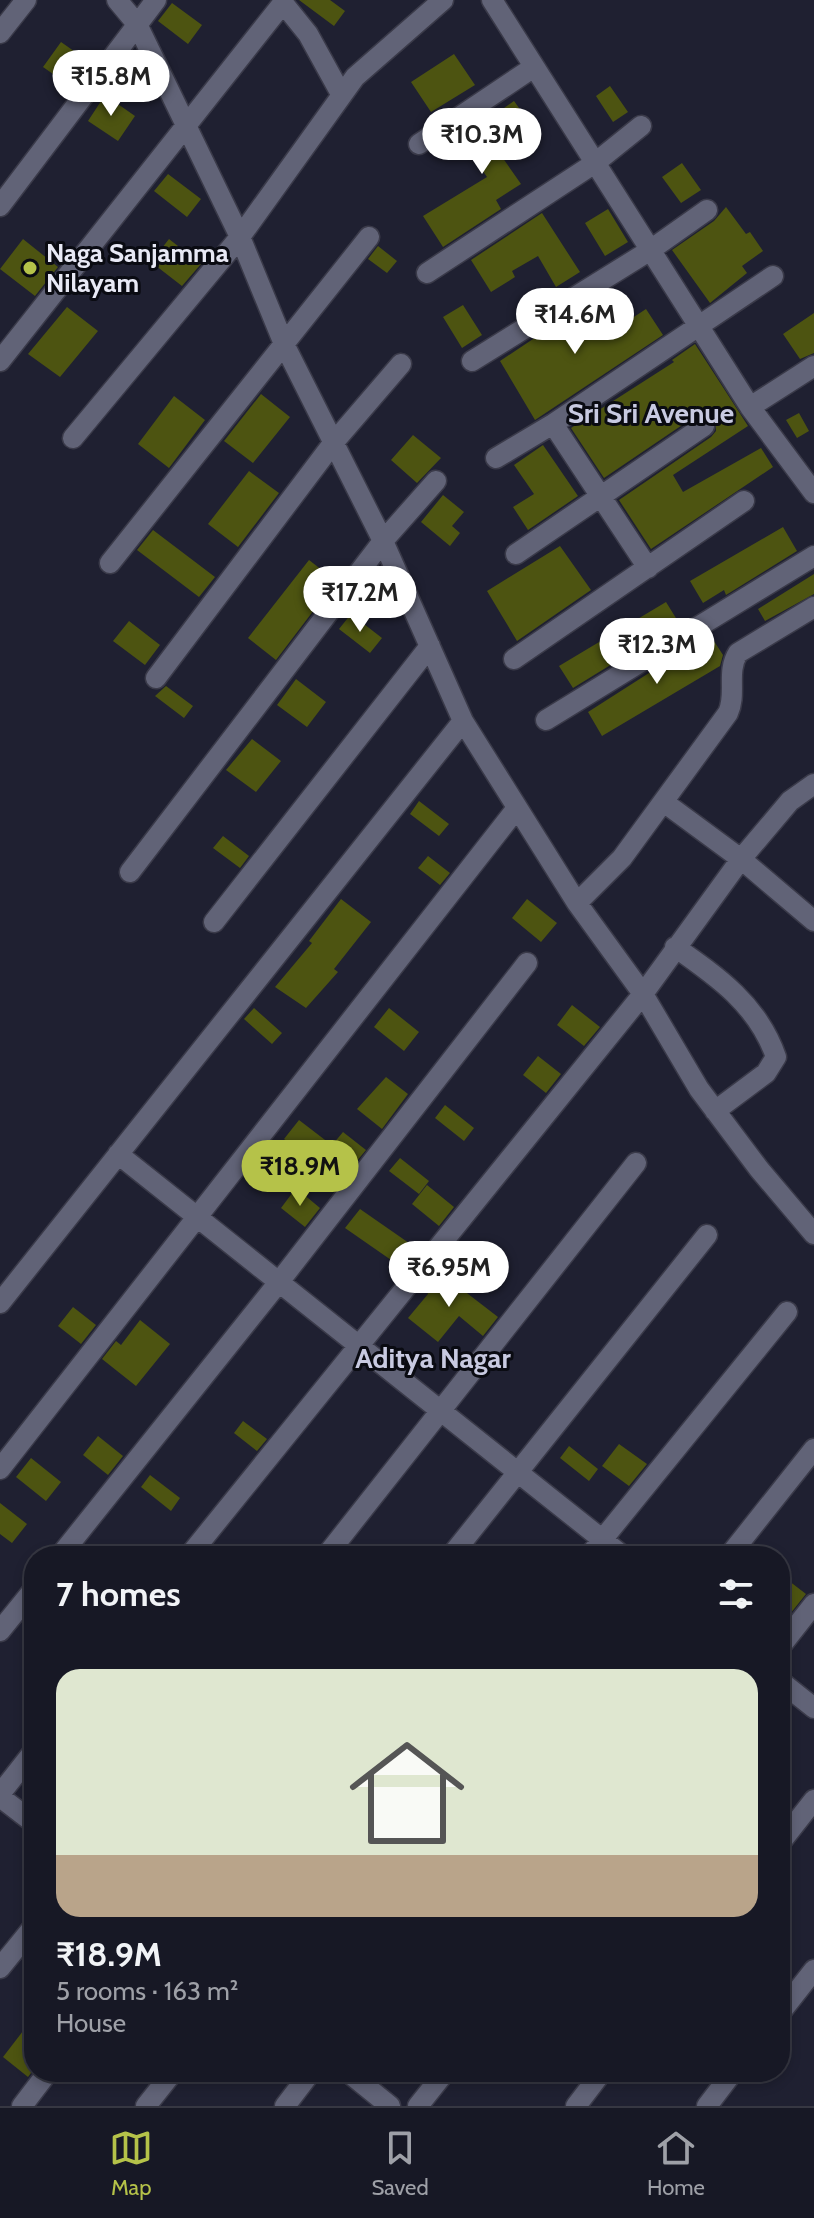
<!DOCTYPE html>
<html lang="en">
<head>
<meta charset="utf-8">
<style>
  :root { --surface:#171825; --page:#242532; --text:#f1f3f6; --muted:#9ea0a7; --line:#363742; --accent:#b5c249 }
  body { margin:0; font-family:Cabin,sans-serif; background:var(--page); color:var(--text); height:100vh; display:flex; flex-direction:column; font-size:30px; white-space:nowrap }
  * { box-sizing:border-box; margin:0 }
  p { font-size:26px; color:var(--muted) }
  .icon { flex:none; width:44px; height:44px; fill:none; stroke:currentColor; stroke-width:2; stroke-linecap:round; stroke-linejoin:round }
  .map { position:relative; flex:1; overflow:hidden }
  .side { position:absolute; left:24px; top:1546px; width:766px; height:536px; display:flex; flex-direction:column; background:var(--surface); border-radius:32px; box-shadow:0 4px 12px #0003,0 0 0 2px var(--line) }
  .side>* { flex:none }
  .price { position:absolute; translate:-50% -68px; padding:0 18px; border-radius:28px; background:#fff; color:#222; font-size:26px; line-height:52px; filter:drop-shadow(0 2px 4px #0008) }
  .price::after { content:''; position:absolute; left:50%; top:48px; width:24px; height:18px; margin-left:-12px; background:inherit; clip-path:polygon(0 0,100% 0,50% 100%) }
  .price.current { background:var(--accent); color:#111 }
  ul { padding:0; list-style:none }
  li { display:grid; align-content:center; gap:16px; height:424px; padding:0 32px }
  li+li { border-top:2px solid var(--line) }
  li span { display:grid; place-items:center; height:248px; border-radius:24px; color:#555 }
  li>.icon { margin-inline-start:auto }
  span .icon { width:144px; height:144px; fill:#fffc; stroke-width:1 }
  li b { font-size:34px }
  h2 { display:flex; justify-content:space-between; align-items:center; height:96px; padding:0 32px; font-size:34px }
  .dock { display:flex; justify-content:space-around; align-items:center; height:112px; border-top:2px solid var(--line); background:var(--surface); font-size:22px; color:var(--muted) }
  .dock a { display:grid; justify-items:center; gap:4px }
  .dock .current { color:var(--accent) }
  .map>svg:first-child { display:block }
</style>
</head>
<body>
<div class="map">
<svg width="814" height="2106" viewBox="0 0 814 2106">
  <rect width="100%" height="100%" fill="#1f2031"/>
  <path fill="#4d5411" d="M 299,0 L 330,0 L 345,11 L 334,26 Z
    M 172,3 L 202,25 L 188,44 L 158,21 Z
    M 61,42 L 81,56 L 63,81 L 43,67 Z
    M 454,54 L 475,85 L 431,112 L 411,82 Z
    M 610,86 L 628,112 L 613,122 L 596,96 Z
    M 105,95 L 135,116 L 118,141 L 88,121 Z
    M 514,101 L 532,126 L 513,139 L 516,143 L 500,154 L 521,184 L 496,200 L 501,209 L 443,247 L 423,216 L 487,177 L 461,139 Z
    M 682,163 L 701,190 L 681,203 L 662,177 Z
    M 168,174 L 201,199 L 187,217 L 154,191 Z
    M 726,207 L 746,234 L 750,232 L 763,251 L 742,266 L 747,273 L 710,303 L 672,250 L 714,221 Z
    M 608,209 L 628,242 L 605,256 L 585,223 Z
    M 542,213 L 580,272 L 556,287 L 538,256 L 512,271 L 515,277 L 491,292 L 471,260 Z
    M 23,239 L 58,267 L 35,296 L 0,269 Z
    M 169,239 L 201,264 L 182,286 L 151,262 Z
    M 378,246 L 397,261 L 387,273 L 368,259 Z
    M 597,298 L 617,328 L 646,309 L 663,335 L 535,420 L 500,361 L 539,335 L 541,338 Z
    M 463,305 L 482,335 L 462,348 L 443,317 Z
    M 67,307 L 98,331 L 60,377 L 28,354 Z
    M 814,313 L 814,353 L 800,359 L 783,334 Z
    M 695,344 L 748,426 L 673,475 L 683,492 L 761,448 L 773,467 L 651,549 L 619,500 L 711,437 L 716,431 L 715,419 L 709,414 L 697,415 L 604,478 L 571,428 L 674,362 L 672,360 Z
    M 261,394 L 290,417 L 253,463 L 224,441 Z
    M 174,396 L 205,420 L 169,468 L 138,444 Z
    M 799,413 L 809,431 L 797,438 L 786,420 Z
    M 413,435 L 441,458 L 417,483 L 391,460 Z
    M 543,445 L 578,496 L 528,530 L 513,507 L 534,494 L 514,465 Z
    M 249,471 L 279,493 L 238,547 L 208,524 Z
    M 443,495 L 464,512 L 452,526 L 460,533 L 450,546 L 421,522 Z
    M 783,527 L 797,551 L 726,595 L 724,590 L 703,603 L 690,581 Z
    M 153,530 L 215,577 L 199,597 L 137,550 Z
    M 560,546 L 591,590 L 517,641 L 487,591 Z
    M 309,560 L 336,581 L 276,660 L 248,638 Z
    M 814,574 L 814,594 L 765,621 L 758,609 Z
    M 666,602 L 679,623 L 573,688 L 559,666 Z
    M 351,614 L 382,638 L 370,653 L 339,629 Z
    M 129,621 L 160,645 L 145,665 L 113,641 Z
    M 712,638 L 723,655 L 720,666 L 602,736 L 588,712 L 674,657 Z
    M 296,679 L 326,702 L 307,727 L 277,705 Z
    M 166,686 L 193,706 L 184,718 L 155,696 Z
    M 252,739 L 281,761 L 256,792 L 226,770 Z
    M 419,801 L 449,824 L 439,836 L 410,814 Z
    M 223,836 L 249,856 L 240,868 L 213,848 Z
    M 428,856 L 450,873 L 440,885 L 418,868 Z
    M 341,899 L 371,922 L 334,969 L 338,972 L 306,1008 L 275,987 L 312,943 L 309,941 Z
    M 527,899 L 557,923 L 541,942 L 512,918 Z
    M 572,1005 L 600,1027 L 584,1046 L 557,1025 Z
    M 254,1008 L 282,1033 L 272,1044 L 244,1019 Z
    M 389,1008 L 419,1032 L 404,1051 L 374,1027 Z
    M 538,1056 L 561,1074 L 546,1093 L 523,1075 Z
    M 386,1077 L 408,1094 L 382,1129 L 357,1109 Z
    M 445,1105 L 474,1128 L 464,1141 L 435,1118 Z
    M 299,1120 L 329,1143 L 314,1162 L 284,1139 Z
    M 343,1132 L 366,1150 L 356,1162 L 333,1144 Z
    M 400,1158 L 429,1181 L 419,1194 L 389,1171 Z
    M 427,1185 L 454,1207 L 439,1226 L 412,1204 Z
    M 296,1188 L 320,1208 L 305,1227 L 281,1208 Z
    M 360,1209 L 419,1250 L 404,1269 L 345,1228 Z
    M 437,1270 L 498,1317 L 483,1336 L 459,1316 L 438,1342 L 408,1318 L 428,1294 L 425,1285 Z
    M 73,1307 L 96,1325 L 81,1344 L 58,1326 Z
    M 140,1320 L 170,1344 L 136,1386 L 102,1359 L 116,1341 L 121,1345 Z
    M 243,1421 L 267,1439 L 257,1451 L 234,1433 Z
    M 98,1436 L 123,1456 L 108,1475 L 83,1455 Z
    M 619,1444 L 647,1464 L 629,1486 L 602,1466 Z
    M 569,1446 L 598,1469 L 589,1481 L 560,1458 Z
    M 31,1458 L 61,1482 L 46,1501 L 16,1477 Z
    M 150,1475 L 180,1498 L 171,1511 L 141,1487 Z
    M 0,1503 L 27,1524 L 12,1543 L 0,1534 Z
    M 780,1574 L 806,1594 L 790,1614 L 780,1606 Z
    M 23,2031 L 34,2040 L 34,2069 L 28,2077 L 3,2057 Z"/>
  <g fill="none" stroke-linecap="round" stroke-linejoin="round">
    <defs>
      <path id="minor" d="M 117,0 L 137,24 L 240,237 L 284,344 L 383,541 L 463,721 L 577,903 L 643,994 L 699,1089 L 759,1169 L 814,1234
        M 492,0 L 750,407 L 814,493
        M 0,33 L 26,0
        M 419,144 L 534,67
        M 0,206 L 156,0
        M 427,273 L 595,163 L 641,126
        M 0,361 L 283,3 L 308,34 L 341,94
        M 472,361 L 649,251 L 707,210
        M 750,407 L 814,366
        M 553,424 L 648,568
        M 73,438 L 240,237 L 355,77 L 443,0
        M 496,458 L 553,424 L 773,276
        M 516,554 L 704,426
        M 110,563 L 369,237
        M 514,659 L 744,501
        M 156,678 L 334,442 L 401,364
        M 546,720 L 814,556
        M 665,803 L 741,859 L 814,921
        M 130,872 L 383,541 L 436,481
        M 577,903 L 622,858 L 728,713 C 737,694 726,672 738,653 L 814,607
        M 214,922 L 430,646
        M 675,947 C 718,977 758,1005 776,1057 L 766,1073 L 715,1111
        M 118,1154 L 623,1556
        M 0,1303 L 463,721
        M 0,1469 L 517,808
        M 60,1556 L 279,1282 L 527,963
        M 189,1556 L 643,994 L 741,859 L 790,801 L 814,784
        M 326,1556 L 636,1163
        M 451,1556 L 707,1235
        M 589,1556 L 787,1312
        M 729,1556 L 814,1449
        M 0,1631 L 34,1589
        M 780,1647 L 814,1604
        M 780,1681 L 814,1708
        M 0,1794 L 34,1751
        M 0,1797 L 34,1823
        M 780,1843 L 814,1800
        M 0,1968 L 34,1926
        M 780,2013 L 814,1970
        M 348,2072 L 390,2106
        M 22,2106 L 48,2072
        M 146,2106 L 173,2072
        M 285,2106 L 311,2072
        M 418,2106 L 445,2072
        M 576,2106 L 602,2072
        M 707,2106 L 733,2072"/>
    </defs>
    <use href="#minor" stroke="#3a3a49" stroke-width="23"/>
    <use href="#minor" stroke="#616377" stroke-width="20"/>
  </g>
  <circle fill="#b5c249" stroke="#0a0b12" stroke-width="3" cx="30" cy="268" r="8"/>
  <g text-anchor="middle" dominant-baseline="central" stroke-width="6" stroke-linejoin="round" paint-order="stroke">
    <g font-size="26" font-weight="bold" fill="#e8e9f5" stroke="#0a0b12" text-anchor="start">
      <text x="46" y="253">Naga Sanjamma<tspan x="46" dy="30">Nilayam</tspan></text>
    </g>
    <g font-size="28" font-weight="bold" fill="#c8cae1" stroke="#0a0b12">
      <text x="651" y="413">Sri Sri Avenue</text>
      <text x="433" y="1358">Aditya Nagar</text>
    </g>
  </g>
</svg>
<b class="price" style="left:111px;top:118px">₹15.8M</b>
<b class="price" style="left:482px;top:176px">₹10.3M</b>
<b class="price" style="left:575px;top:356px">₹14.6M</b>
<b class="price" style="left:360px;top:634px">₹17.2M</b>
<b class="price" style="left:657px;top:686px">₹12.3M</b>
<b class="price current" style="left:300px;top:1208px">₹18.9M</b>
<b class="price" style="left:449px;top:1309px">₹6.95M</b>
<section class="side">
<h2>7 homes<svg class="icon" aria-label="filters" viewBox="0 0 24 24"><path d="M4 7h16M4 17h16"/><circle cx="9" cy="7" r="2"/><circle cx="15" cy="17" r="2"/></svg></h2>
<ul>
<li><span style="background:linear-gradient(#dfe7d0 75%,#b9a48a 0)"><svg class="icon" aria-label="home" viewBox="0 0 24 24"><path d="M3 11l9-7 9 7M6 9v11h12V9"/></svg></span><div><b>₹18.9M</b><p>5 rooms · 163 m²</p><p>House</p></div></li>
</ul>
</section>
</div>
<nav class="dock">
<a class="current"><svg class="icon" aria-label="map" viewBox="0 0 24 24"><path d="M3 6l6-2 6 2 6-2v14l-6 2-6-2-6 2zM9 4v14M15 6v14"/></svg>Map</a>
<a><svg class="icon" aria-label="saved" viewBox="0 0 24 24"><path d="M7 4h10v16l-5-4-5 4z"/></svg>Saved</a>
<a><svg class="icon" aria-label="home" viewBox="0 0 24 24"><path d="M3 11l9-7 9 7M6 9v11h12V9"/></svg>Home</a>
</nav>
</body>
</html>
